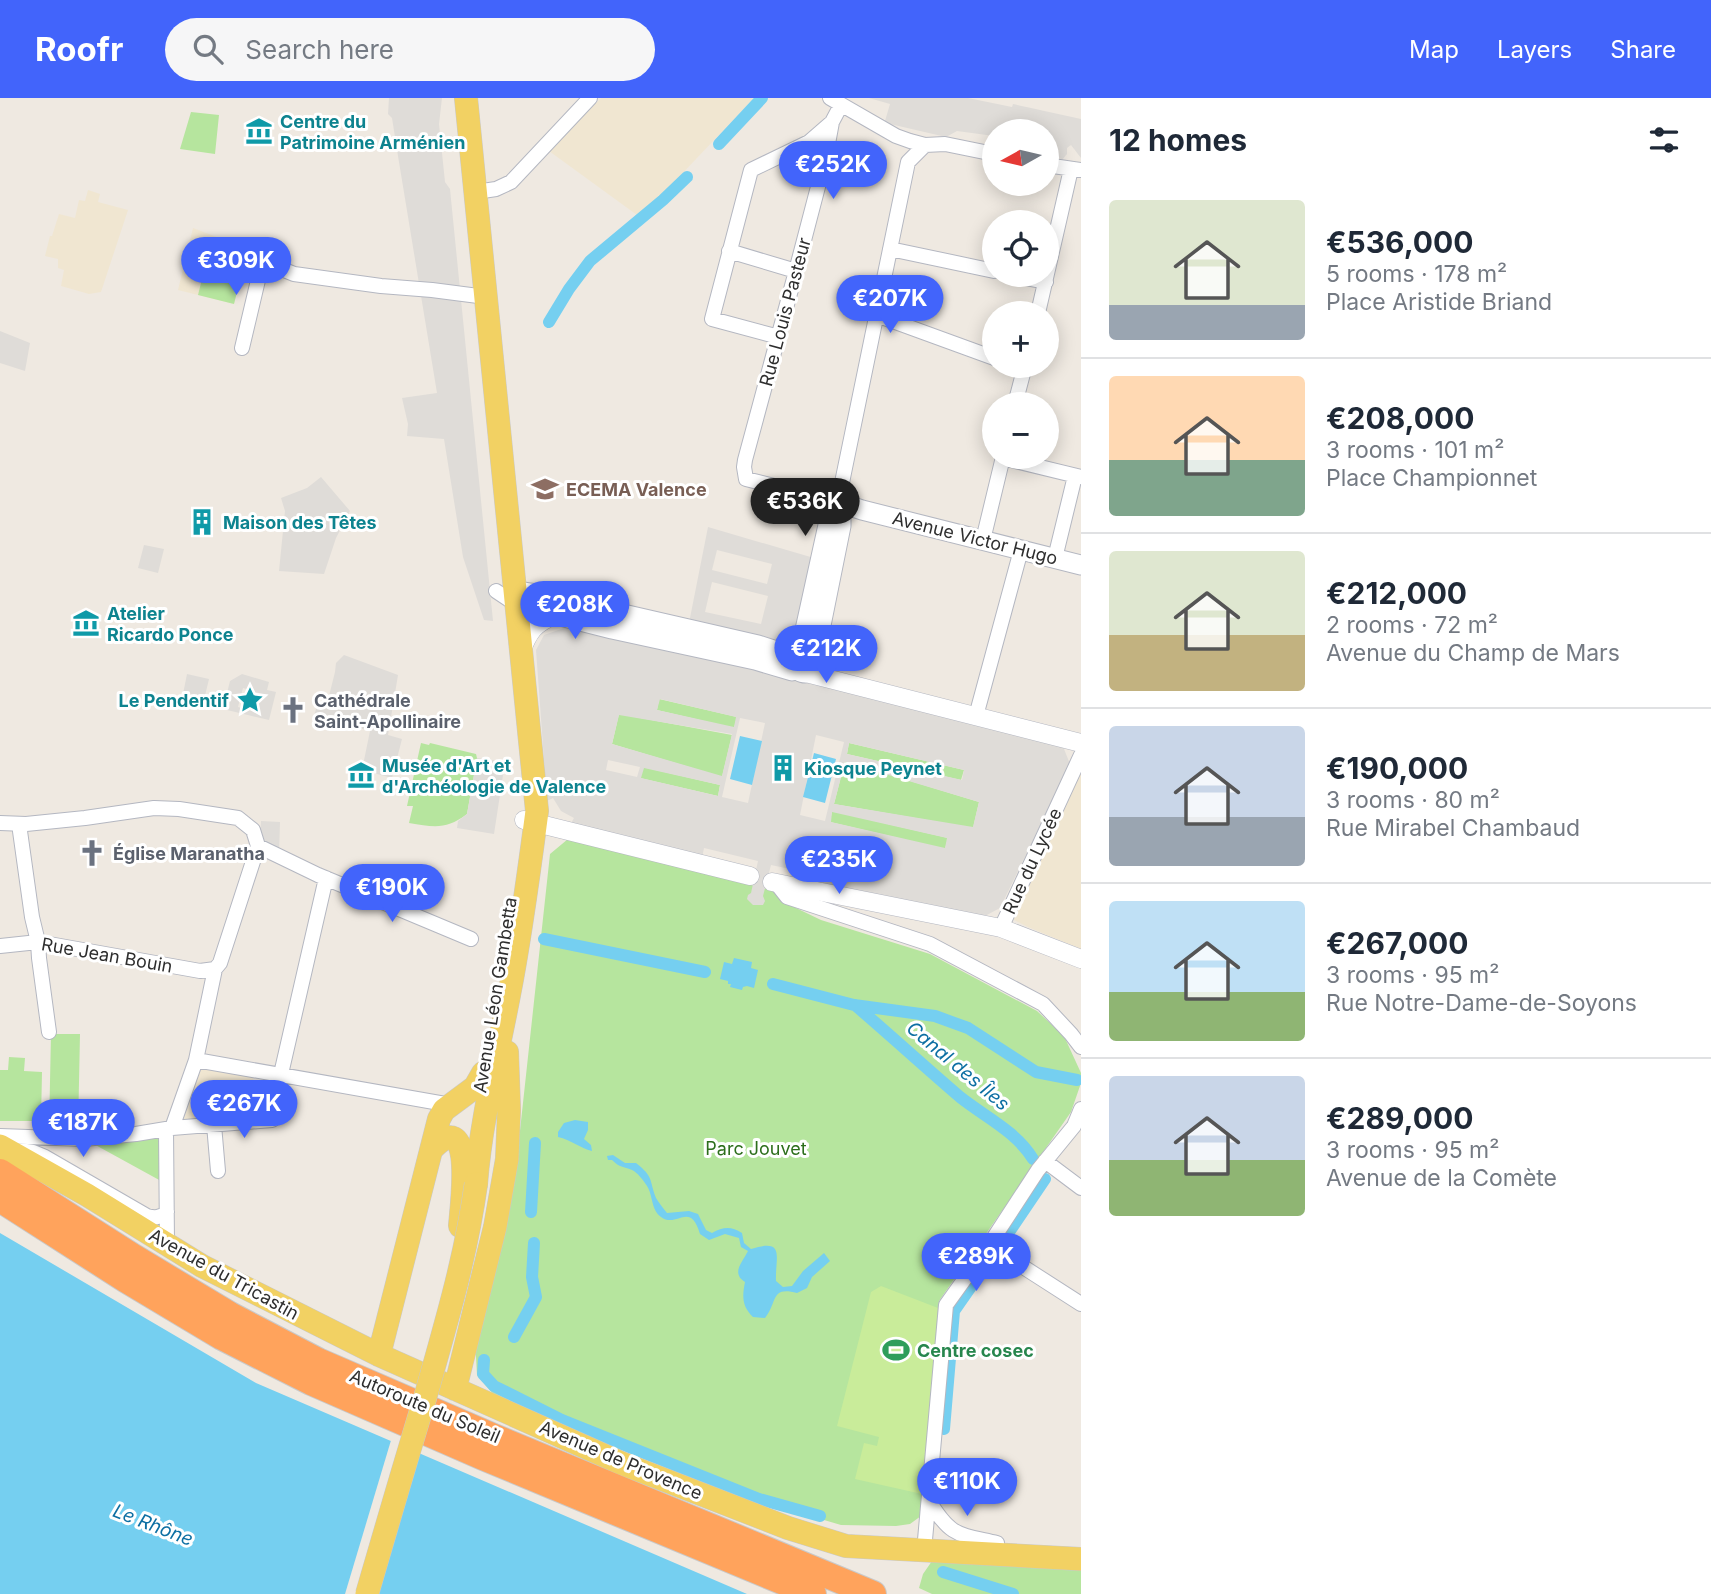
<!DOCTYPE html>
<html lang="en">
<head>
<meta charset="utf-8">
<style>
  :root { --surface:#fff; --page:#f6f6f7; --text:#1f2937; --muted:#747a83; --line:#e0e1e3; --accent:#4264fb }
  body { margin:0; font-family:Inter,sans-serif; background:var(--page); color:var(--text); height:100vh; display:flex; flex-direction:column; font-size:26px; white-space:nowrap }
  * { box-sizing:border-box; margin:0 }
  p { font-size:23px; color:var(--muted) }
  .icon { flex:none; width:38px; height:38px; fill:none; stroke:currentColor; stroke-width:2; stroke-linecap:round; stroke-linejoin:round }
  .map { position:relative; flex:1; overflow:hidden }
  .details { display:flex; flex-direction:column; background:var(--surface); width:630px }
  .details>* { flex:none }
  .needle { width:46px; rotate:262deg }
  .controls { position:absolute; left:982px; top:21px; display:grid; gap:14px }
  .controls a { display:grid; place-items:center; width:77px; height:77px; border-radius:50%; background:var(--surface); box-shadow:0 4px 18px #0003; font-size:35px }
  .price { position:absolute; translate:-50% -60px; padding:0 16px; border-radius:24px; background:var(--accent); color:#fff; font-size:23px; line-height:46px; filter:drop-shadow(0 2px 4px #0008) }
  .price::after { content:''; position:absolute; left:50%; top:42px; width:21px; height:16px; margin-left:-10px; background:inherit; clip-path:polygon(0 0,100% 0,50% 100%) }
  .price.selected { background:#222; color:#fff }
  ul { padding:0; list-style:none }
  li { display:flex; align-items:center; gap:21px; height:175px; padding:0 28px }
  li+li { border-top:2px solid var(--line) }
  li span { display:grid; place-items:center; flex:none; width:196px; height:140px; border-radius:7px; color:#555 }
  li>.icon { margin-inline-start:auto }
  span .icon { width:84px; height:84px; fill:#fffc; stroke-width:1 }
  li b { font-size:30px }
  h2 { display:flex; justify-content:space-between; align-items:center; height:84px; padding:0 28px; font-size:30px }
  header { display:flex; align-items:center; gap:42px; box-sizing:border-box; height:98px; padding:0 35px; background:var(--accent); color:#fff }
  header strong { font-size:33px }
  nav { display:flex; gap:38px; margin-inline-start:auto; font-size:24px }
  .search { width:490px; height:63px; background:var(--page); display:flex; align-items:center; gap:18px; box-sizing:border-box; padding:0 24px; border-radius:38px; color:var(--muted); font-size:26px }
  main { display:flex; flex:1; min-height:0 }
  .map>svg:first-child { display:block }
</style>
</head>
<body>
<header>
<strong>Roofr</strong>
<div class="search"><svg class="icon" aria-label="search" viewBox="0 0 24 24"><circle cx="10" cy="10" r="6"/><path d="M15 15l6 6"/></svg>Search here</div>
<nav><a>Map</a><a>Layers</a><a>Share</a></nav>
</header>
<main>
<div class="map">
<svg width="1081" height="1496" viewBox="0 0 1081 1496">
  <rect width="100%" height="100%" fill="#efe9e1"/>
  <path fill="#f0e6d1" d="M 601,0 L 754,0 L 658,101 L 637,117 L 549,53 Z
    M 88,92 L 100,96 L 98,104 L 128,112 L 101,194 L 89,196 L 61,188 L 64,172 L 58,170 L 58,161 L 45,158 L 50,138 L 52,138 L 59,116 L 75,120 L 79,102 L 85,103 Z
    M 193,130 L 248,151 L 234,206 L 178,192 Z
    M 1081,675 L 1081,851 L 1028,829 L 1010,820 Z
    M 201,969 L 254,978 L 251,992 L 270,995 L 266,1012 L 259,1018 L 183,1024 Z"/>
  <path fill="#b6e59e" d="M 191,14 L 219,17 L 215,56 L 180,51 Z
    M 209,153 L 222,158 L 221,164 L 243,170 L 234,206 L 198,197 Z
    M 659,601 L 737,619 L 734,630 L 657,612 Z
    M 619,616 L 732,637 L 722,679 L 612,646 Z
    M 421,645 L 429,647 L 430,645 L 476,656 L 477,660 L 467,716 C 446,732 434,729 409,725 L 413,708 L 407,708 Z
    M 849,645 L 964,672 L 961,682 L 847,656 Z
    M 845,663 L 979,704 L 973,730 L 834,706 Z
    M 643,669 L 720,687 L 718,698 L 640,680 Z
    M 832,713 L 948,740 L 945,751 L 830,724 Z
    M 568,741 L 775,793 L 796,810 L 821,822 L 930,856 L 1037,913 L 1064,938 L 1081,975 L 1081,985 L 1071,1014 L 939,1203 L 921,1418 L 910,1426 L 896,1428 L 841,1427 L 722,1392 L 499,1303 L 477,1277 L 475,1240 L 518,1051 L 550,756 Z
    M 51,936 L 80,936 L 78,1032 L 49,1031 Z
    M 9,959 L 25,960 L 24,973 L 42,974 L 41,1023 L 0,1023 L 0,972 L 8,972 Z
    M 162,1035 L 161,1083 L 90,1044 Z
    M 932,1463 L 1081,1472 L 1081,1496 L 932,1496 L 919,1490 L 923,1476 Z"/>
  <path fill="#c9ec9a" d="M 881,1188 L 938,1210 L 922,1396 L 855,1381 L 864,1345 L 877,1348 L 879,1339 L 837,1328 L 871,1194 Z"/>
  <path fill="#dfdcd8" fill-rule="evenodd" d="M 389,0 L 442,0 L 439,26 L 445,84 L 450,91 L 493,523 L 484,522 L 463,459 L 444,341 L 407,338 L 408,326 L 402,300 L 437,295 L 398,58 L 392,20 L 388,16 Z
    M 869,0 L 968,0 L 1012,9 L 1013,6 L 1081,21 L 1081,60 L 1071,47 L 1067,50 L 1067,56 L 1062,62 L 1057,58 L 1047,56 L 1046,33 L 994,33 L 994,38 L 957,33 L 946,39 L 890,26 L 885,23 L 890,6 Z
    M 0,233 L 30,245 L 25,273 L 0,265 Z
    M 321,379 L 350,413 L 336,440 L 324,476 L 279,473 L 285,413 L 281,400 L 307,390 Z
    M 708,429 L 814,460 L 792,547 L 787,547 L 689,525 ZM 717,452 L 772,466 L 767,486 L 712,472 ZM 712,484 L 768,498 L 761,526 L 705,514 Z
    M 144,447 L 164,451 L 158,475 L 138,470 Z
    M 570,528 L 800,581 L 1062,646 L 1070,666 L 1000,810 L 983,819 L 823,787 L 823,778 L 771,767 L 763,798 L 765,803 L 763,807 L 753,807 L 747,801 L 748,797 L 751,795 L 758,763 L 704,750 L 702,760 L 570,727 L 574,720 L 561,713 L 553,700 L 547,703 L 536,552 L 544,537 ZM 660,601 L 736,619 L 734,629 L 657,612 ZM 619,617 L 732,636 L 722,678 L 612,646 ZM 740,620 L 765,625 L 748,705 L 722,699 ZM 816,637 L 844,644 L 825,723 L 800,717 ZM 849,645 L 964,672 L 962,682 L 847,656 ZM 608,662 L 640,669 L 637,679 L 606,672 ZM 845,664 L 979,704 L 973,729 L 834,706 ZM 644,670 L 720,687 L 718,698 L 641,680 ZM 832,714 L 947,740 L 945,750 L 831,724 Z
    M 344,557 L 398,577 L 388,637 L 402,641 L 392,680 L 362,672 L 370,633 L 314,618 L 318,604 L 327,606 L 335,574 L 336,565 Z
    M 187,576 L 209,581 L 202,610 L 181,606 Z
    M 242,576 L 269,584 L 267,592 L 276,594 L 269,622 L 223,611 L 230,583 ZM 243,590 L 262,596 L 256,614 L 238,609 Z
    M 477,660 L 505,664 L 494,736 L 457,730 L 458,723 L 467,716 Z
    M 261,723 L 280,724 L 279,756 L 260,746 Z"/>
  <path fill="#75cff0" d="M 740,638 L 762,643 L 752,687 L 730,681 Z
    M 814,655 L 836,661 L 825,705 L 803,699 Z
    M 734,860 L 752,864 L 751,870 L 758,872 L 754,890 L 747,888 L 743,889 L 742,892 L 730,889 L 731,886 L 728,886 L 728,883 L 720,881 L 724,864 L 732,866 Z
    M 575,1022 L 588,1024 L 588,1032 L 584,1041 L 591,1047 L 592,1053 C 580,1050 571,1042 558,1039 L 558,1034 L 564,1025 Z
    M 613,1057 L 625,1065 L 636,1065 C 654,1079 649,1082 656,1100 C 659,1105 663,1110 667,1115 L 689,1113 L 698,1116 L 706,1132 L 712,1135 C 723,1129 731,1128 742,1135 L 744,1145 L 751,1151 C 786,1140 775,1159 776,1183 L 783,1189 L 792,1188 L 803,1173 L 824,1155 L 830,1163 L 812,1179 L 807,1190 L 797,1195 C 770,1188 778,1204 765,1220 L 753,1219 C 742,1208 742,1199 745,1184 C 731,1175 742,1165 748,1153 L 741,1149 L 739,1140 L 725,1136 L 709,1142 L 700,1136 C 690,1102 677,1131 661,1119 C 651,1112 653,1097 647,1088 C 644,1083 637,1074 632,1072 C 623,1068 620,1070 612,1062 L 608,1062 L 607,1058 Z
    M 0,1135 L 256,1285 L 747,1496 L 0,1496 Z"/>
  <path fill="#efe9e1" d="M 392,1339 L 418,1350 L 374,1496 L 345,1496 Z"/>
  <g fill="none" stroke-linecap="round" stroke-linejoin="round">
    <path stroke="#75cff0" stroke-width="12" d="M 719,46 L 762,0
      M 549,224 L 569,191 L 590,163 L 663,102 L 687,79
      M 544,841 L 705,874
      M 773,886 L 854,907 L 935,918 L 968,930 L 1036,974 L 1077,982
      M 855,907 C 890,937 925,969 960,999 C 985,1019 1016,1033 1033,1061
      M 531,1114 L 535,1045
      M 1001,1146 L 1045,1081
      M 514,1239 L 536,1199 L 532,1179 L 534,1145
      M 484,1262 L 483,1276 L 494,1288 L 562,1322 L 759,1401 L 820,1418
      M 944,1331 L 954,1213 L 991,1160
      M 943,1474 L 1013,1496"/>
    <defs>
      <path id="minor" d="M 830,0 L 896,38 L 910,43 L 925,47 L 945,46 L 994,56
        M 841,7 L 832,24 L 825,62 L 796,173 L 745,362 L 744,369 L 746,381 L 838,404 L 908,64 L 925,47
        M 1046,67 L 1081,72
        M 476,94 L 496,91 L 511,84 L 590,0
        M 890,151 L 994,173
        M 729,153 L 796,173
        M 1010,177 L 1046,184
        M 1038,215 L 1071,71
        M 876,217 L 994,260
        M 779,239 L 712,221 L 751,72 L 809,44 L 832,24
        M 242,250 L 259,178 L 267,165 L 294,176 L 381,188 L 432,192 L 486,199
        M 1015,306 L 1025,268
        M 1003,360 L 1081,379
        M 983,442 L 1003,359
        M 1055,460 L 1075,378
        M 496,493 L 517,507
        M 976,618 L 1021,452
        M 0,725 L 26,726 L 85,720 L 154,710 L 179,711 L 238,720 L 253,732 L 258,748
        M 19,726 L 32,819 L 38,844 L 39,860 L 49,934
        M 258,748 L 318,777 L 471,841
        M 776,785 L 787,799 L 930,846 L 1043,906 L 1071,936 L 1081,949
        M 1001,830 L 1081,657
        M 0,848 L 38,844 L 200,873 L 215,871
        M 196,962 L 451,1007
        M 214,1027 L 218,1073
        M 172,1030 L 196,962 L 215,871 L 220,865 L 258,748
        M 166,1031 L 167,1145
        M 0,1038 L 84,1041 L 136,1036 L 172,1030 L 272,1022 L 281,976 L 326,780
        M 19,1052 L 33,1054 L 45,1059 L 147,1118 C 155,1120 160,1120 167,1114
        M 1045,1063 L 1081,1090
        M 989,1147 L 1081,1206
        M 929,1403 C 951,1439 958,1436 997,1445
        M 924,1453 L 946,1207 L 989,1147 L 1038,1072 L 1074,1028 L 1081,1011"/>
      <path id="tertiary" d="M 521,554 C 529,533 534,526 555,517
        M 806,575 L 1081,645
        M 524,722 L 750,778
        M 772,784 L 1001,830 L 1081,861"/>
      <path id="secondary" d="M 838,404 L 862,412 L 1081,467
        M 516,493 L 536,496 L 758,547 L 798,560
        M 517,507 L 612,531 L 755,562 L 792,573 L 798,572
        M 799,559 L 828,427 L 838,404
        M 814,562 L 807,557 L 802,557 L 796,563 L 796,570 C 804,580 816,574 814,562 L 841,428 L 841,416 L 838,404"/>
      <path id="primary" d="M 466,0 L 537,713 C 529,774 521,836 509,897 C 497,960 481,1022 476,1086
        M 0,1048 L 87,1097 L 202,1168 L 379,1257 L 621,1365 L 788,1430 L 846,1448 L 1081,1461
        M 433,1050 C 476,1006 461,1111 460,1128
        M 379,1257 L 439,1021 L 444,1012 L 475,989 L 483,975
        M 455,1291 L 495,1129 L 507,1061 L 509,1012 L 507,954"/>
      <path id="motorway" d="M 0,1074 L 135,1160 L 230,1217 L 318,1263 L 494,1339 L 873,1496
        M 0,1101 L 125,1181 L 222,1239 L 311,1284 L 483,1359 L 813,1496"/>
    </defs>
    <use href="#minor" stroke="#b4b7c1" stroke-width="16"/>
    <use href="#tertiary" stroke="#b4b7c1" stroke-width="19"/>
    <use href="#secondary" stroke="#b4b7c1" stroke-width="21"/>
    <use href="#primary" stroke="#c9c9c9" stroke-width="24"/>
    <use href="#motorway" stroke="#c9c9c9" stroke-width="28"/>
    <use href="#minor" stroke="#fff" stroke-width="14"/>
    <use href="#tertiary" stroke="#fff" stroke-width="18"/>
    <use href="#secondary" stroke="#fff" stroke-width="19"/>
    <use href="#primary" stroke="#f2d163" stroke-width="23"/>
    <use href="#motorway" stroke="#ffa35c" stroke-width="26"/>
    <defs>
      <path id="primary-bridge" d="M 367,1496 C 386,1431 405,1365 425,1300 C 445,1229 466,1159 476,1086"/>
    </defs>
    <use href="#primary-bridge" stroke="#c9c9c9" stroke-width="24" stroke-linecap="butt"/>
    <use href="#primary-bridge" stroke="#f2d163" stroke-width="23"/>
  </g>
  <defs>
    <symbol id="museum-bare" viewBox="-9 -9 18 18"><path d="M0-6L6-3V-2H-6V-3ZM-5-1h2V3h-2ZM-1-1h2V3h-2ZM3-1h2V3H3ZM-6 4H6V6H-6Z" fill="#0f9aa8" stroke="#fff" stroke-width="2.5" paint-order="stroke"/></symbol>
    <symbol id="university-bare" viewBox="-9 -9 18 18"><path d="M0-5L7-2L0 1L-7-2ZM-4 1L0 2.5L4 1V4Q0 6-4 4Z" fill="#8d6e63" stroke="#fff" stroke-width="2.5" paint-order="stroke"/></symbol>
    <symbol id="building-bare" viewBox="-9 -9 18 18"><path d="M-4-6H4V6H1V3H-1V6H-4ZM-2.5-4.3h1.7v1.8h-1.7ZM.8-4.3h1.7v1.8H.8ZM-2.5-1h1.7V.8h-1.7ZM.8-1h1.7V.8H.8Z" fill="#0f9aa8" stroke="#fff" stroke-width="2.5" paint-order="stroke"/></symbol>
    <symbol id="sight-bare" viewBox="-9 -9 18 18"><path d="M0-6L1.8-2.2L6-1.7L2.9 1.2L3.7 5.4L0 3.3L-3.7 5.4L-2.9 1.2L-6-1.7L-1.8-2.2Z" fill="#0f9aa8" stroke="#fff" stroke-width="2.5" paint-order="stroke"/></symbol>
    <symbol id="church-bare" viewBox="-9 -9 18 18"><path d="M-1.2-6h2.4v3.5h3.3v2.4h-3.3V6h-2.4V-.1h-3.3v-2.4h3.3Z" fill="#6b7280" stroke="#fff" stroke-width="2.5" paint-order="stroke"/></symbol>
    <symbol id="stadium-bare" viewBox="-9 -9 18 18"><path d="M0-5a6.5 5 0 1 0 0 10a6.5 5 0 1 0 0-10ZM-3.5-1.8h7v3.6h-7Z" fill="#2e9e5b" stroke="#fff" stroke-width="2.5" paint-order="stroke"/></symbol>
  </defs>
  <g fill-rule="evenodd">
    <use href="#museum-bare" x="240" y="14" width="38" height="38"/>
    <use href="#university-bare" x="526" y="372" width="38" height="38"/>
    <use href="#building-bare" x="183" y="405" width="38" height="38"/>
    <use href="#museum-bare" x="67" y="506" width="38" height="38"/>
    <use href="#sight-bare" x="231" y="583" width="38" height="38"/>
    <use href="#church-bare" x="274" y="593" width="38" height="38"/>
    <use href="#building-bare" x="764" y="651" width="38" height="38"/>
    <use href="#museum-bare" x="342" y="658" width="38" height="38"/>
    <use href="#church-bare" x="73" y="736" width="38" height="38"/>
    <use href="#stadium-bare" x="877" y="1233" width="38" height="38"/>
  </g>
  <g text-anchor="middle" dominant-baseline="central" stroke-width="6" stroke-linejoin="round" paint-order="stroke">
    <g font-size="18" font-weight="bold" fill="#0d838f" stroke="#fff" text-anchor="start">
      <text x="280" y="23">Centre du<tspan x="280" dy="21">Patrimoine Arménien</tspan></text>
      <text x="223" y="424">Maison des Têtes</text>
      <text x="107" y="515">Atelier<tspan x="107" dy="21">Ricardo Ponce</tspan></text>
      <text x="229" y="602" text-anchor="end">Le Pendentif</text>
      <text x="382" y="667">Musée d'Art et<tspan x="382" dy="21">d'Archéologie de Valence</tspan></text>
      <text x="804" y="670">Kiosque Peynet</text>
    </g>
    <g font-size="18" fill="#2e2e2e" stroke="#fff">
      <text transform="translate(785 214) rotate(-75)">Rue Louis Pasteur</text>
      <text transform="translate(975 440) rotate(14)">Avenue Victor Hugo</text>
      <text transform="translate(1032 763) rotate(-65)">Rue du Lycée</text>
      <text transform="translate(107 857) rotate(10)">Rue Jean Bouin</text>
      <text transform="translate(495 897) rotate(-81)">Avenue Léon Gambetta</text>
      <text transform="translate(224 1176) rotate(29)">Avenue du Tricastin</text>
      <text transform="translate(425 1308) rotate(23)">Autoroute du Soleil</text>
      <text transform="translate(621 1362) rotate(23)">Avenue de Provence</text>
    </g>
    <g font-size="18" font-weight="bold" fill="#785e54" stroke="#fff" text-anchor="start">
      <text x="566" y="391">ECEMA Valence</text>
    </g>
    <g font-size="18" font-weight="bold" fill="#5b616d" stroke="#fff" text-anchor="start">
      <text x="314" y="602">Cathédrale<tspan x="314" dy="21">Saint-Apollinaire</tspan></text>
      <text x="113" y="755">Église Maranatha</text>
    </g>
    <g font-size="18" fill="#2c6e1b" stroke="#fff">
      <text x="756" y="1050">Parc Jouvet</text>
    </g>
    <g font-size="18" font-weight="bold" fill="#27864d" stroke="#fff" text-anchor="start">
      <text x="917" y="1252">Centre cosec</text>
    </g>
    <g font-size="19" font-style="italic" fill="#0d6fa3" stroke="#fff">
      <text transform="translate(958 968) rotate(40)">Canal des Îles</text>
      <text transform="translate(153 1427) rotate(21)">Le Rhône</text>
    </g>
  </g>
</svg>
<div class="controls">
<a><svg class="needle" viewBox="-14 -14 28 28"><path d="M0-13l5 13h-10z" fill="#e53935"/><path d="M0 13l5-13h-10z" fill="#747a83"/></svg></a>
<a><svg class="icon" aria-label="locate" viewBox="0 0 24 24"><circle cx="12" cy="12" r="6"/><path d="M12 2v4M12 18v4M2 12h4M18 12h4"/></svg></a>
<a>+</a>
<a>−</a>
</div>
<b class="price" style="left:833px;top:103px">€252K</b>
<b class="price" style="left:236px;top:199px">€309K</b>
<b class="price" style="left:890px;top:237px">€207K</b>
<b class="price selected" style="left:805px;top:440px">€536K</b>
<b class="price" style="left:575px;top:543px">€208K</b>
<b class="price" style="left:826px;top:587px">€212K</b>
<b class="price" style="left:839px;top:798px">€235K</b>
<b class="price" style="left:392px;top:826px">€190K</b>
<b class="price" style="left:244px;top:1042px">€267K</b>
<b class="price" style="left:83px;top:1061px">€187K</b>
<b class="price" style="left:976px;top:1195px">€289K</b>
<b class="price" style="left:967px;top:1420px">€110K</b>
</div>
<section class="details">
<h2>12 homes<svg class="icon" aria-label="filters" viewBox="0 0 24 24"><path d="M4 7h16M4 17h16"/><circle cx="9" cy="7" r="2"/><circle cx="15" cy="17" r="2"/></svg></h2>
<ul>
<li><span style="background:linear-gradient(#dfe7d0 75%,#9aa5b1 0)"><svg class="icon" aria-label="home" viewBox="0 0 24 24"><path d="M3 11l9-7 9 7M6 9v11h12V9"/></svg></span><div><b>€536,000</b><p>5 rooms · 178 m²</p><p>Place Aristide Briand</p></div></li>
<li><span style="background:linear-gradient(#ffd9b3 60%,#7fa58c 0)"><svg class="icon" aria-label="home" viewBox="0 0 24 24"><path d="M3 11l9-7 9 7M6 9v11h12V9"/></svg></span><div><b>€208,000</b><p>3 rooms · 101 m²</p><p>Place Championnet</p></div></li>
<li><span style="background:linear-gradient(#dfe7d0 60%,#c2b280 0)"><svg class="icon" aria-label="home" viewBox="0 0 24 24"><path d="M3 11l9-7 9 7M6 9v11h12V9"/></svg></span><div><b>€212,000</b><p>2 rooms · 72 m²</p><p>Avenue du Champ de Mars</p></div></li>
<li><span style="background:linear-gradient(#c9d6e8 65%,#9aa5b1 0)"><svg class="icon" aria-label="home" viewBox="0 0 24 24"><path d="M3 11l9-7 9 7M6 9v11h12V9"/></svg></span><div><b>€190,000</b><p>3 rooms · 80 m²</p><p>Rue Mirabel Chambaud</p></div></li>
<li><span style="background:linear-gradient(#bfe0f5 65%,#8fb573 0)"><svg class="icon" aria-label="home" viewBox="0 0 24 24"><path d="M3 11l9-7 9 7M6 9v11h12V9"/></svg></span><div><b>€267,000</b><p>3 rooms · 95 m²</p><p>Rue Notre-Dame-de-Soyons</p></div></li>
<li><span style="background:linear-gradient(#c9d6e8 60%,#8fb573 0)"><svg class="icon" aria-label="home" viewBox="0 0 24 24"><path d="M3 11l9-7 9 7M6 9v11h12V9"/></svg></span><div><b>€289,000</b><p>3 rooms · 95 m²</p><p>Avenue de la Comète</p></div></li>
</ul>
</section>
</main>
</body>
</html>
